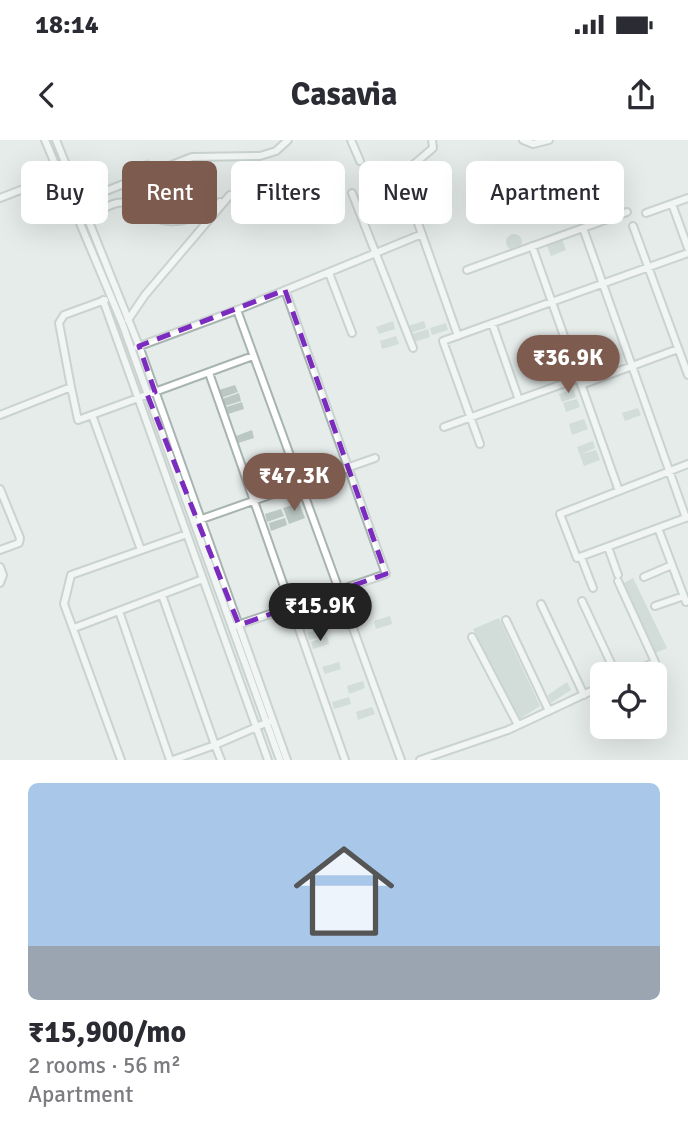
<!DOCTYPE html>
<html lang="en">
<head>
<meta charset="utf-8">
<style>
  :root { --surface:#fff; --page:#f7f7f7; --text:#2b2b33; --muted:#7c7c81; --accent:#7d5b4e }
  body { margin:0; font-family:Signika,sans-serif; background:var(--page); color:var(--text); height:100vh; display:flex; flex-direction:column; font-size:26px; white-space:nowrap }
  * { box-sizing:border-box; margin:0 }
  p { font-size:23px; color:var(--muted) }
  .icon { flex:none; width:38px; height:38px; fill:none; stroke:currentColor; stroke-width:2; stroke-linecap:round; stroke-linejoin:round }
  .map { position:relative; height:620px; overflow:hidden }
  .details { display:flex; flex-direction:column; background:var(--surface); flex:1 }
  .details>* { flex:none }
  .guide { position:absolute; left:21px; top:21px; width:648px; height:63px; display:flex; gap:14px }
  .buttons { position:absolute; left:590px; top:522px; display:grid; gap:14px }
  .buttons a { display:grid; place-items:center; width:77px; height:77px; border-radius:10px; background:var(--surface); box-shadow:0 7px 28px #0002; font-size:35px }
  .price { position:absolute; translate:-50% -60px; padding:0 16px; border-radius:24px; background:var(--accent); color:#fff; font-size:23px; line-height:46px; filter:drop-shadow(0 2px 4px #0008) }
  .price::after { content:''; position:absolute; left:50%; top:42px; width:21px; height:16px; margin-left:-10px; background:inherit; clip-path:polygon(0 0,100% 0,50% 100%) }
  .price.current { background:#222; color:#fff }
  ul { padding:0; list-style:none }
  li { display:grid; align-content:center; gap:14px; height:371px; padding:0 28px }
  li span { display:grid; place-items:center; height:217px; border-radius:10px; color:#555 }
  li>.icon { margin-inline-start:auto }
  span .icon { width:126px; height:126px; fill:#fffc; stroke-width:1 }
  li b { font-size:30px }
  .pill { padding:0 24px; border-radius:10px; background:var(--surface); box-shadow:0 7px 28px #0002; font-size:24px; line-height:63px }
  .pill.current { background:var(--accent); color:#fff }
  .status { display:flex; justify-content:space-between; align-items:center; height:49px; padding:0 35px; background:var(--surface); direction:ltr }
  .status svg { height:19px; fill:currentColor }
  header { display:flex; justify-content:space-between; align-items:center; height:91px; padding:0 28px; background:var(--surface); font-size:32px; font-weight:700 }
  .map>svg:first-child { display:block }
</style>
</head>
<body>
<div class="status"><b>18:14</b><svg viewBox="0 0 49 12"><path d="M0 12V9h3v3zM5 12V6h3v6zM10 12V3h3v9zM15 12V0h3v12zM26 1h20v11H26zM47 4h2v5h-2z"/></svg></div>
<header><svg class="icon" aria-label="back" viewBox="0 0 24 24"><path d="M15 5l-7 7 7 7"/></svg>Casavia<svg class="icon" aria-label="share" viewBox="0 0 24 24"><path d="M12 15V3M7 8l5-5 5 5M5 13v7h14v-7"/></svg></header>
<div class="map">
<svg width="688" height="620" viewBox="0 0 688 620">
  <rect width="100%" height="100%" fill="#e5ecea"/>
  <path fill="#bac7c3" d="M 149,19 L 154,31 L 143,35 L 138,23 Z
    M506 102a8 8 0 1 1 16 0a8 8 0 1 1-16 0Z
    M 562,99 L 566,110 L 551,116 L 547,106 Z
    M 393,181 L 395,189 L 379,194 L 376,187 Z
    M 424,181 L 426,188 L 410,193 L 408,186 Z
    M 446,183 L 448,190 L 432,195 L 430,188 Z
    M 428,189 L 430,197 L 414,202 L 412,194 Z
    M 396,196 L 399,204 L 382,209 L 380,201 Z
    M 235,245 L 238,252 L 221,258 L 219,250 Z
    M 573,249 L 576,257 L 562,262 L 559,254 Z
    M 239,253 L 241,261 L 225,266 L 222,259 Z
    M 577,259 L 580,267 L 566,272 L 563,263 Z
    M 242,262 L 244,269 L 228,274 L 226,267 Z
    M 638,268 L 641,275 L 625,281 L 622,273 Z
    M 584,279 L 588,289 L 572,295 L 569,284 Z
    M 252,290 L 254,298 L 238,303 L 236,296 Z
    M 593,301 L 595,308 L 581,314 L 596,310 L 600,320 L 584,326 L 577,307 Z
    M 299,363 L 305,378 L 289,384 L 283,368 Z
    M 281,369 L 284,376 L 267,382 L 265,374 Z
    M 285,378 L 287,385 L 271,391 L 269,383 Z
    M 633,438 L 667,508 L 655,513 L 622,444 Z
    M 390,476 L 392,484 L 376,489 L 374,481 Z
    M 499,478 L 540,566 L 518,580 L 473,489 Z
    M 324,488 L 326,495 L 309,500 L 307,493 Z
    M 327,496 L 329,504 L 313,509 L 311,502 Z
    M 339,522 L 341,529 L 325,534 L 322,527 Z
    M 363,541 L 365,548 L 349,554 L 347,546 Z
    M 567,542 L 571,550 L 551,563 L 548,555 Z
    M 349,557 L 351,564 L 334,569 L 332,562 Z
    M 372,567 L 375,574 L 358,580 L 356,572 Z"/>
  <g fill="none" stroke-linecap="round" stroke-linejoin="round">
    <defs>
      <path id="minor" d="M 45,0 L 122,183 L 280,620
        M 56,0 L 139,206 L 287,620
        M 351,0 L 360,21
        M 432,0 L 433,8 L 406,31 L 402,38 L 458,196
        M 523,0 L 533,4 L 549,0
        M 352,53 L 413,208
        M 0,58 L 62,34
        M 78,62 L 192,17 L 260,16 L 276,11 L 288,0
        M 672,64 L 688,108
        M 646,73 L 688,58
        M 87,78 C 96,73 107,65 117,63 C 131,60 141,72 153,77 C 178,88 200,76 220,62
        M 633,86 L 688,235
        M 583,88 L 627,72
        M 532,106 L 619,351
        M 467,130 L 583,88 L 686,378
        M 329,133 L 352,193
        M 103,160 L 268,620
        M 237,170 L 401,620
        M 128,180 L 145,155 L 230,55
        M 492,183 L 519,260
        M 137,207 L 237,170 L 422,94
        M 209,233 L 345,620
        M 581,245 L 678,209
        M 71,247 L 78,280 L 253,216
        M 0,275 L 71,247 L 59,183 L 64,175 L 105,160
        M 92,275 L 141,410
        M 444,287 L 579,238
        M 480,304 L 443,201 L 688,113
        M 688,324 L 560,374 L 577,418 L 688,377
        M 0,349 L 20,398 L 19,403 L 0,410
        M 199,380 L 375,318
        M 658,388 L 686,462
        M 608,407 L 618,435
        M 581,417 L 593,448
        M 0,427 L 3,435 L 0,443
        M 644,437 L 672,425
        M 618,441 L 655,522 L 629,534
        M 162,455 L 215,605 L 173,620
        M 582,461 L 616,534
        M 541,464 L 584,555
        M 655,466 L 684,456
        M 119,471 L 170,620
        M 506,480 L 549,571
        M 235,486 L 386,434 L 285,150
        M 74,488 L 203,439
        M 472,497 L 518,585
        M 121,620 L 64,464 L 71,435 L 187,394
        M 221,620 L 215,605 L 268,582
        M 420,620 L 508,590 L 602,546"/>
    </defs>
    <use href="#minor" stroke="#a8b4b1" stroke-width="10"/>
    <use href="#minor" stroke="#fff" stroke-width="6"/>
  </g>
  <path d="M0 0H688V620H0ZM 285,150 L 386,434 L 239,485 L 147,254 L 155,252 L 139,206 Z" fill="#e5ecea" fill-opacity=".55" fill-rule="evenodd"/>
  <path fill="none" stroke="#7b2cbf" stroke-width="5" stroke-dasharray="14 9" stroke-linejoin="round" d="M 285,150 L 386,434 L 239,485 L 147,254 L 155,252 L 139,206 Z"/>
</svg>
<div class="buttons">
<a><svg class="icon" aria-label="locate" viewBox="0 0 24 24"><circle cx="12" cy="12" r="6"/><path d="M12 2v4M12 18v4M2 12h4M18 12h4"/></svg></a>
</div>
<b class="price" style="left:568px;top:255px">₹36.9K</b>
<b class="price" style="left:294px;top:373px">₹47.3K</b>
<b class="price current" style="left:320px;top:503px">₹15.9K</b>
<div class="guide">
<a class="pill">Buy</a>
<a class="pill current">Rent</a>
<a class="pill">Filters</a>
<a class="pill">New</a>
<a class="pill">Apartment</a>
</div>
</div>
<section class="details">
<ul>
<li><span style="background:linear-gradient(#a9c7e8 75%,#9aa5b1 0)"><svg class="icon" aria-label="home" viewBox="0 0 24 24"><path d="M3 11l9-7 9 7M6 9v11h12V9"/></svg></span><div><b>₹15,900/mo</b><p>2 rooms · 56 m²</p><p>Apartment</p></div></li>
</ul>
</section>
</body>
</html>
